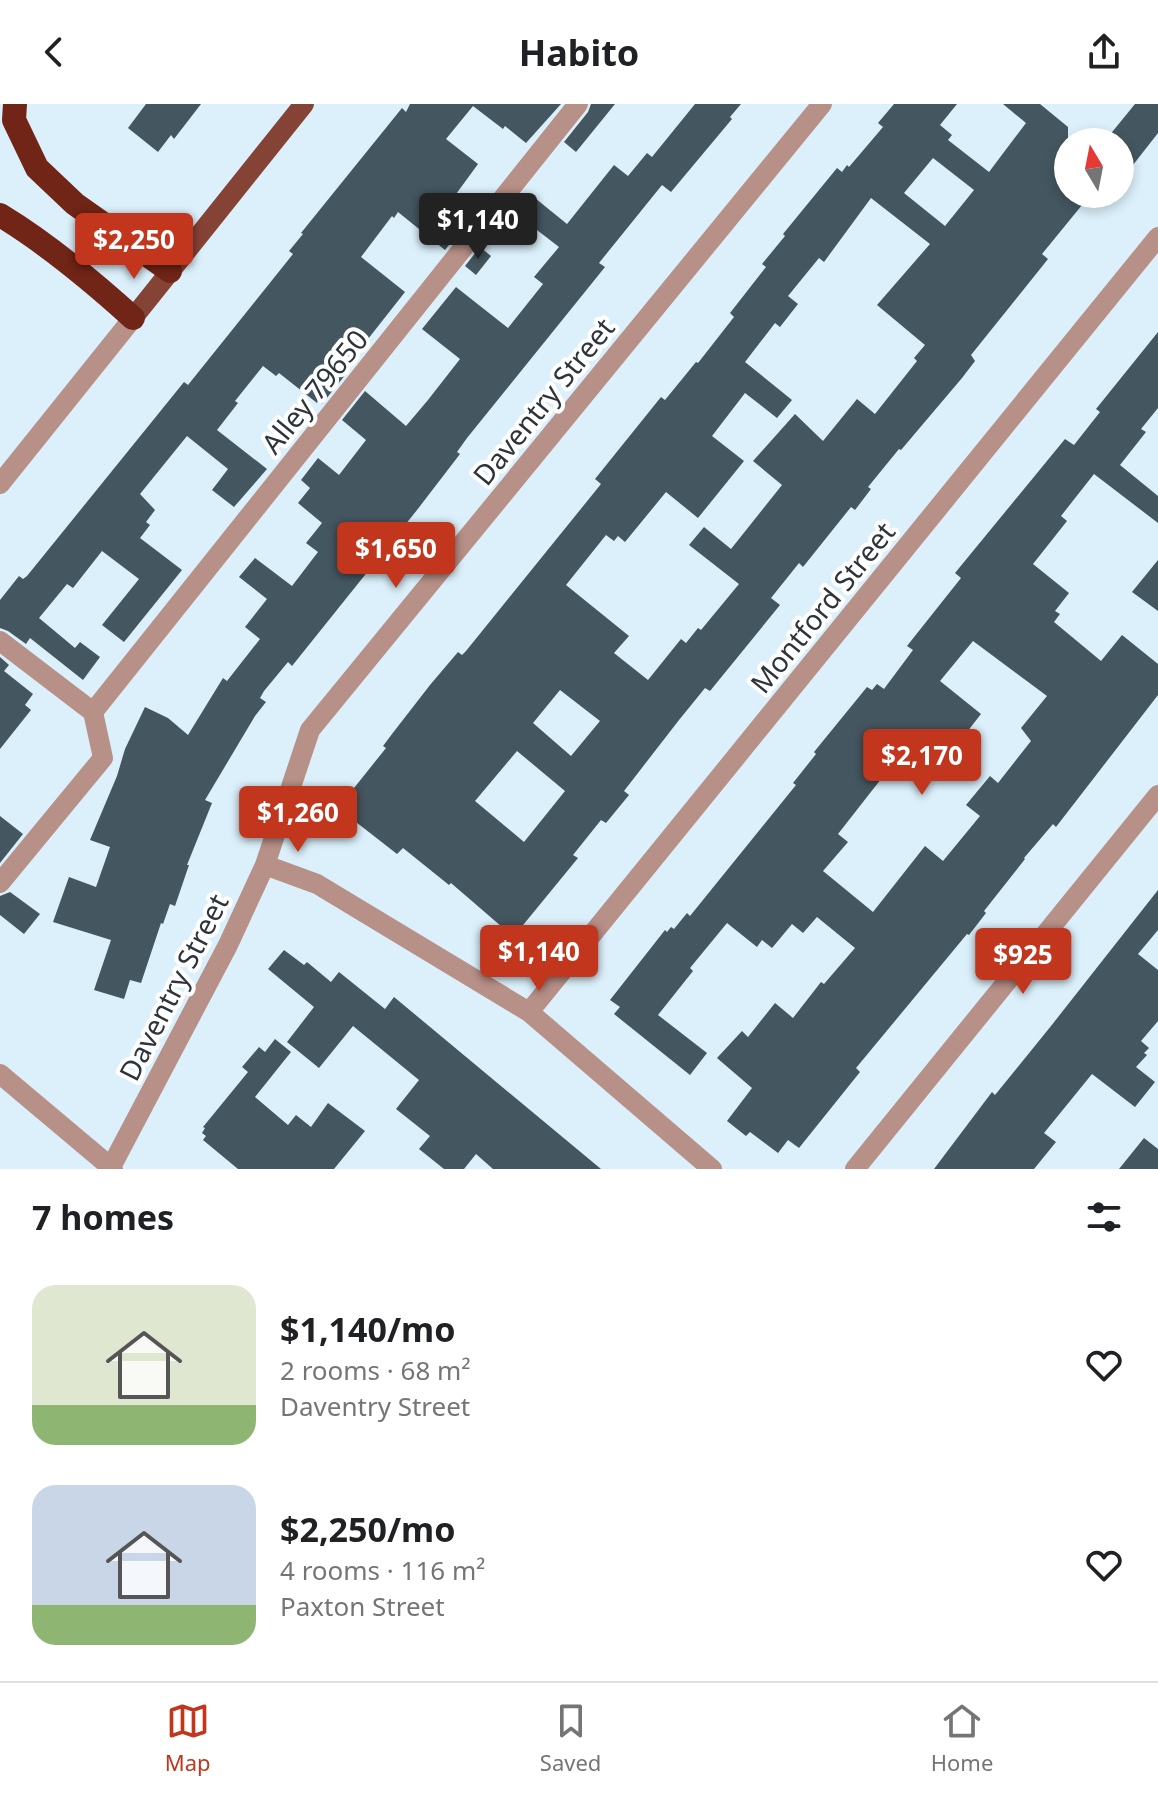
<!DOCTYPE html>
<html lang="en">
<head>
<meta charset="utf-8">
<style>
  :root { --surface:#fff; --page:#f2f2f2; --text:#202124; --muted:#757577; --line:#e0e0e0; --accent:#c1361c }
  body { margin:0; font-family:"Noto Sans",sans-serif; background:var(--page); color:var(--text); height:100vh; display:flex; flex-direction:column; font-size:30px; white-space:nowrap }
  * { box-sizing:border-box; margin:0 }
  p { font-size:26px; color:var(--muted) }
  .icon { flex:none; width:44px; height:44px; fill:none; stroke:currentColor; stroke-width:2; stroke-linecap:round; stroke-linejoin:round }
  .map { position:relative; height:1065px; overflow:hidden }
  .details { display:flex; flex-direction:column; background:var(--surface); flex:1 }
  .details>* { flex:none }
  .needle { width:52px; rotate:350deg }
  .fabs { position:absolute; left:1054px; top:24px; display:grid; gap:16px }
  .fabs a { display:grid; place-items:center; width:80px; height:80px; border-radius:50%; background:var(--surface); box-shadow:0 4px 12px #0003; font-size:40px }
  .price { position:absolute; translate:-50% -68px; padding:0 18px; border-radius:8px; background:var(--accent); color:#fff; font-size:26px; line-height:52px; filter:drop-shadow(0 2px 4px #0008) }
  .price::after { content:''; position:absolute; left:50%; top:48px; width:24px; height:18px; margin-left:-12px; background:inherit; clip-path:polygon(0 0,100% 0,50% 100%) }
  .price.current { background:#222; color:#fff }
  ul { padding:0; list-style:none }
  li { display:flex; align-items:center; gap:24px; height:200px; padding:0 32px }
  li span { display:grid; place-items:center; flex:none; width:224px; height:160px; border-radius:24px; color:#555 }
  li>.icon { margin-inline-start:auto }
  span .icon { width:96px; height:96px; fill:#fffc; stroke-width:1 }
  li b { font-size:34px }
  h2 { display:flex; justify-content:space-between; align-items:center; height:96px; padding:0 32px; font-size:34px }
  header { display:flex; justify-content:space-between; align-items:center; height:104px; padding:0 32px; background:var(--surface); font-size:36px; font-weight:700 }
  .tabs { display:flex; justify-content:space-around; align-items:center; height:112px; border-top:2px solid var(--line); background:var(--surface); font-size:22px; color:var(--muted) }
  .tabs a { display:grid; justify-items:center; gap:4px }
  .tabs .current { color:var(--accent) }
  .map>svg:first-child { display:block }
</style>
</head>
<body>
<header><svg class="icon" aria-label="back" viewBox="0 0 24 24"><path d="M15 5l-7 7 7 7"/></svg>Habito<svg class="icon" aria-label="share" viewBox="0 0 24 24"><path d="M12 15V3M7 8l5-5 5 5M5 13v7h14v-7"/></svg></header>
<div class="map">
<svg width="1158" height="1065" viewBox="0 0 1158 1065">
  <rect width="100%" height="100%" fill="#dbf0fb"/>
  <path fill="#44565f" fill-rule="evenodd" d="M 146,0 L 201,0 L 174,35 L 171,31 L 158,48 L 128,24 Z
    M 410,0 L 561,0 L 526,39 L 505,22 L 503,25 L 473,2 L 446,35 L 478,60 L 440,112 L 460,127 L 445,146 L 398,108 L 394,114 L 392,112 L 361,153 L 405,188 L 342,268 L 346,270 L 322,300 L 318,296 L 317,299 L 279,269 L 276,272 L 263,262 L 235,297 L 238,299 L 217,326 L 267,365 L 234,403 L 212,386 L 228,365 L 187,332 L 140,390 L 155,406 L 146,418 L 150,421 L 140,434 L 182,466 L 124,538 L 102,521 L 139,475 L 102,447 L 73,484 L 67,480 L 39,514 L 75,544 L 80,538 L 100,553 L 83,576 L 30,534 L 26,540 L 8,527 L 0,524 L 0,496 L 19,472 L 23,475 L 27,472 L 184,278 L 188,281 L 293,150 L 289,147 L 303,130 L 301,129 L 402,4 L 406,8 Z
    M 591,0 L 615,0 L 576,48 L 564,38 L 588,8 Z
    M 695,0 L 741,0 L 730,13 L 732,15 L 671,88 L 662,81 L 599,159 L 605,163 L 467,334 L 457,348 L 460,350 L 417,406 L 292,562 L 288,558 L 264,587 L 260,594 L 266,598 L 255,612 L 205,696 L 212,699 L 187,761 L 189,761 L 175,802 L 170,800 L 163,820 L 161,819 L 141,879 L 130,876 L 124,895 L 94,886 L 111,836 L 53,818 L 69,773 L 96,783 L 110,743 L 90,736 L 117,672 L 125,645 L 145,603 L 168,614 L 188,631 L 223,574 L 227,577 L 260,535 L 245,523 L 267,495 L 239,473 L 255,454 L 292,482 L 318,448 L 306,439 L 322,419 L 298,399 L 310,384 L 301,376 L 318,354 L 339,371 L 366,336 L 342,316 L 365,287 L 406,322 L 428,296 L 460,255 L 422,225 L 456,183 L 508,224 L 543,180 L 534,173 L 559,143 L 515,109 L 530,90 L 567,120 L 614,61 L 628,72 L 647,49 L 652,53 Z
    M 894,0 L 957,0 L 940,21 L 952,31 L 948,36 L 989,68 L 1026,19 L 1003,0 L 1040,0 L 1068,23 L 1068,90 L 1091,90 L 1042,150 L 1048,155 L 971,251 L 975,257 L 962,274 L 901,346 L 899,345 L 868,383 L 871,385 L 855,406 L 851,403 L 803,463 L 799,459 L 771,494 L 780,501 L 710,587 L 705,584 L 679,616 L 624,687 L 629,691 L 606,719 L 601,716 L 573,751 L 578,754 L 519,826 L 514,830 L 510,827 L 509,829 L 451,779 L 449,781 L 403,744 L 397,750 L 338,704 L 386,644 L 383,642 L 392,630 L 430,581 L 458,548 L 462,551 L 466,547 L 601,380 L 595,375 L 661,293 L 665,296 L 696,258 L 698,259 L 734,213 L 730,209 L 766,163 L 762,160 L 785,132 L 783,130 L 837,64 L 842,68 L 847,61 L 849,63 L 883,23 L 878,19 ZM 933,54 L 974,86 L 945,122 L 904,89 ZM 871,94 L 930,140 L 877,201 L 925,241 L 914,254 L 917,257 L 875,310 L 857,295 L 823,337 L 795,310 L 753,357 L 782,381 L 731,445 L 704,423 L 689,441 L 739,480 L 701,526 L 698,524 L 686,539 L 681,535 L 648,576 L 614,549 L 629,532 L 566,481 L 606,431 L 614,437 L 618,432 L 625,438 L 666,388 L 698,414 L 744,357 L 712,332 L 745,289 L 777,314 L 792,296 L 745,258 L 775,219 L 780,223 L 798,200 L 788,192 L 819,154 L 824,158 ZM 560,586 L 600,617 L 571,652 L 533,619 ZM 517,647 L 565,687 L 524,738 L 475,697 Z
    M 1135,0 L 1158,0 L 1158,29 L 1133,61 L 1120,52 L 1120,38 L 1104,38 Z
    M 480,143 L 491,152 L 476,171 L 465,162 Z
    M 1158,228 L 1158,304 L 1141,325 L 1146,328 L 1120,361 L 1158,392 L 1158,419 L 1094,370 L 1061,412 L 1067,417 L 1033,460 L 1069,489 L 1055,507 L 1060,510 L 1054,518 L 1101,557 L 1122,531 L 1158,560 L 1158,591 L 1056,723 L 1053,720 L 1024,754 L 1025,755 L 984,807 L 986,809 L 969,831 L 967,830 L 856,964 L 860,968 L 799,1044 L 788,1036 L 778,1049 L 750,1028 L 746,1032 L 727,1017 L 752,984 L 717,954 L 742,927 L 748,933 L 775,899 L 793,914 L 821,878 L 824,880 L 855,844 L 817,813 L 803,829 L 792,820 L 772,844 L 762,836 L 757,843 L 727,819 L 690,864 L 693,867 L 658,911 L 707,949 L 690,971 L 614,910 L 620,903 L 610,896 L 665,826 L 667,828 L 671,823 L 674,825 L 687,809 L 690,812 L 796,681 L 793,679 L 816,650 L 814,648 L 867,583 L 872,586 L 877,580 L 884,585 L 913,546 L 907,542 L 961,474 L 955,469 L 1065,335 L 1074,341 L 1100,308 L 1096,305 ZM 973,537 L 1047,592 L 1021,624 L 1031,637 L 998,679 L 990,672 L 966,701 L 980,712 L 943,757 L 925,742 L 873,808 L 823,767 L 848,738 L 838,730 L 892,661 L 894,662 L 904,651 L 932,673 L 981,610 L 940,577 Z
    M 1158,456 L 1158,507 L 1132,488 Z
    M 0,553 L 9,561 L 4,567 L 33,590 L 25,601 L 31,606 L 0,645 Z
    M 0,712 L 23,730 L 0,759 Z
    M 1158,786 L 1158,826 L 1138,850 L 1158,866 L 1158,917 L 1141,937 L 1149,944 L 1144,949 L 1147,951 L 1136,963 L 1155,978 L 1135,1003 L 1092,970 L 1044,1029 L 1056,1038 L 1034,1065 L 934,1065 L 992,988 L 995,991 L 1051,922 Z
    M 10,788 L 40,810 L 24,830 L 0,811 L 0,792 Z
    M 284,846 L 304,861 L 307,858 L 331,878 L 339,868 L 385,905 L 394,893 L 601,1065 L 493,1065 L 476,1050 L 464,1065 L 444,1065 L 419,1045 L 430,1032 L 396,1005 L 419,976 L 353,922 L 319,964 L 287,938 L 314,903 L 268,865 Z
    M 275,935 L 291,948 L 255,993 L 288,1021 L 296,1011 L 311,1023 L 328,999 L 365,1027 L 334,1065 L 238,1065 L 203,1036 L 206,1032 L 202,1029 L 205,1024 L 203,1023 L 248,968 L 242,963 L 259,943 L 265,948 Z
    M 1144,1034 L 1158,1045 L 1158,1065 L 1119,1065 Z"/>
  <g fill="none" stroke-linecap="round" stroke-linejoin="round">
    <path stroke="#b79087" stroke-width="20" d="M 0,380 L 133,214
      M 0,537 L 93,608 L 103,654 L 0,779
      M 93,608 L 578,0
      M 265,761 L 317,780 L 529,908 L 712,1065
      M 529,908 L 1158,133
      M 0,970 L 113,1065
      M 110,1065 L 228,841 L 265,761 L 310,626 L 822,0
      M 855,1065 L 1158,691"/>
    <path stroke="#854335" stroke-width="20" d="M 133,214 L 304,0"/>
    <path stroke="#702516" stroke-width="24" d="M 15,0 L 14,16 L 37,64 L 75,100 L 170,167
      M 0,111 C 48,140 91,176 133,214"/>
  </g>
  <g text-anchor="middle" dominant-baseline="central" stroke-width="8" stroke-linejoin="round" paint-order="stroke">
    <g font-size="28" fill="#2d353a" stroke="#fff">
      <text transform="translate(314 287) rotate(-51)">Alley 79650</text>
      <text transform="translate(543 297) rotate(-51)">Daventry Street</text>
      <text transform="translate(822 503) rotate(-51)">Montford Street</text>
      <text transform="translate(173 883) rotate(-63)">Daventry Street</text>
    </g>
  </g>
</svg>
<div class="fabs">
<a><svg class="needle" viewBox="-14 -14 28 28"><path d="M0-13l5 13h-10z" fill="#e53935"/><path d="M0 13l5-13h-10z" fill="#757577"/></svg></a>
</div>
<b class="price current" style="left:478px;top:157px">$1,140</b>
<b class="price" style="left:134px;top:177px">$2,250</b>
<b class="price" style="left:396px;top:486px">$1,650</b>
<b class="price" style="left:922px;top:693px">$2,170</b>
<b class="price" style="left:298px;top:750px">$1,260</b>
<b class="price" style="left:539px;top:889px">$1,140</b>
<b class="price" style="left:1023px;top:892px">$925</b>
</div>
<section class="details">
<h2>7 homes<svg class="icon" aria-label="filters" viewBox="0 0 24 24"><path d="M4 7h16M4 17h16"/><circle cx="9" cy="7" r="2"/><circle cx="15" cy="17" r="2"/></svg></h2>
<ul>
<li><span style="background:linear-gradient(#dfe7d0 75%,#8fb573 0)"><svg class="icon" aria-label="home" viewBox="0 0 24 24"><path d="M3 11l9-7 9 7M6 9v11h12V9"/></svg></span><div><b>$1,140/mo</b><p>2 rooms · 68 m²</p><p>Daventry Street</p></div><svg class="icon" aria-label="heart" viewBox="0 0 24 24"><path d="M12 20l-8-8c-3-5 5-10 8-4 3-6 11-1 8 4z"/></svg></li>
<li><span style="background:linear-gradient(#c9d6e8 75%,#8fb573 0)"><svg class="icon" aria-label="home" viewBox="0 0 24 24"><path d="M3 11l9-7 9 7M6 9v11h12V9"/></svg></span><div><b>$2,250/mo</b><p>4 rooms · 116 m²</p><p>Paxton Street</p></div><svg class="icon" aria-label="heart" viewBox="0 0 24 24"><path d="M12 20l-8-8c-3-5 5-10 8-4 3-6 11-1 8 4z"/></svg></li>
</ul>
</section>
<nav class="tabs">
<a class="current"><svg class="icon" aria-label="map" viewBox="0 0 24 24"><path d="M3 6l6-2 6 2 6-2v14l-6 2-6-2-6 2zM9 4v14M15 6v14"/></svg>Map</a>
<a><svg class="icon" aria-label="saved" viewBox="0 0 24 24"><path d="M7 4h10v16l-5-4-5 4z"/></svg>Saved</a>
<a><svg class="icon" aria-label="home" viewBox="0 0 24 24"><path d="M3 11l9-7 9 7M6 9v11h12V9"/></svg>Home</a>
</nav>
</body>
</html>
